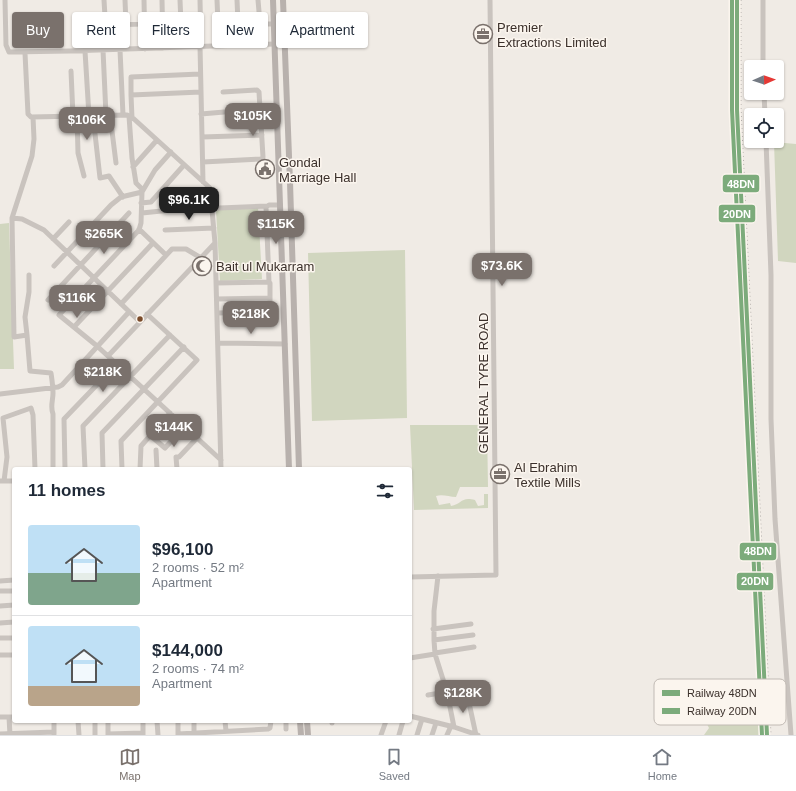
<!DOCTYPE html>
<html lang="en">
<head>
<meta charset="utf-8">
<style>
  :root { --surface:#fff; --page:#f6f6f7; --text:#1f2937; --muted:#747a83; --line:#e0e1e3; --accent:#7a716c }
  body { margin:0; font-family:Helvetica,sans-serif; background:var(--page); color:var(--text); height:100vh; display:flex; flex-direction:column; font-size:15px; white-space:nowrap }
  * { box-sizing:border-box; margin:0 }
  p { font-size:13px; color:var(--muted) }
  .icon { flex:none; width:22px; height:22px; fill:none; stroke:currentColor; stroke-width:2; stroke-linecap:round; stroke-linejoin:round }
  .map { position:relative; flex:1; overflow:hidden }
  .details { position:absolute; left:12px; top:467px; width:400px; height:256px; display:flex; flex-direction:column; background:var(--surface); border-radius:4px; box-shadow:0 1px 3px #0004 }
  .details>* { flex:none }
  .top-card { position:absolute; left:12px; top:12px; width:400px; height:36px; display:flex; gap:8px }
  .needle { width:26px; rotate:88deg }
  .fabs { position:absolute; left:744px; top:60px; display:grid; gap:8px }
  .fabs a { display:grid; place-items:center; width:40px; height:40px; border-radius:4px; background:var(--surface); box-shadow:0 1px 3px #0004; font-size:20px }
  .price { position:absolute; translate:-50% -34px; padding:0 9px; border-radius:8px; background:var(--accent); color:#fff; font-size:13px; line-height:26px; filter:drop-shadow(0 1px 2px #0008) }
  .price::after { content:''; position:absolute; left:50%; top:24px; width:12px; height:9px; margin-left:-6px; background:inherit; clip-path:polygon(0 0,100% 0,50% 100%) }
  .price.current { background:#222; color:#fff }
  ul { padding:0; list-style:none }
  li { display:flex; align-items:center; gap:12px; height:100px; padding:0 16px }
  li+li { border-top:1px solid var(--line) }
  li span { display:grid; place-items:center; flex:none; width:112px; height:80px; border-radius:4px; color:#555 }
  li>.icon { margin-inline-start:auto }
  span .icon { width:48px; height:48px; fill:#fffc; stroke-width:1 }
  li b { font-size:17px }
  h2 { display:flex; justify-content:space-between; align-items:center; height:48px; padding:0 16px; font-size:17px }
  .tag { padding:0 14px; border-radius:4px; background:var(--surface); box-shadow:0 1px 3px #0004; font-size:14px; line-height:36px }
  .tag.current { background:var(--accent); color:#fff }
  .dock { display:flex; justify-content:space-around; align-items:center; height:56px; border-top:1px solid var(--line); background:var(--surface); font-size:11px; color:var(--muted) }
  .dock a { display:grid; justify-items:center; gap:2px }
  .dock .current { color:var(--accent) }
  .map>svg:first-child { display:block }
</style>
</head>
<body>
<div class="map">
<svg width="796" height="735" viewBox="0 0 796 735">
  <rect width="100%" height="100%" fill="#f0ebe5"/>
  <path fill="#d1d6bf" d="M 774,142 L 796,144 L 796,263 L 778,261 Z
    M 258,207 L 262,279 L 220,281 L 216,210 Z
    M 9,223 L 14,369 L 0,369 L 0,224 Z
    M 405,250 L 407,418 L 312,421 L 308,253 Z
    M 410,425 L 487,425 L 488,487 L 460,487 L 456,497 C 449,497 443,494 436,496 L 439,505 L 450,503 L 451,506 C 462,504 461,496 475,500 L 478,506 L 484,505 L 484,494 L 488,494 L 488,508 L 414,510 Z
    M 732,683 L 737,684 L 749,694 L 750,707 L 763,706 L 765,735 L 704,735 L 709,728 L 703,716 Z"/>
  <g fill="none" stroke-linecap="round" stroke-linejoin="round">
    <path stroke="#c9c3be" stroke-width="5" d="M 5,0 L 6,45 L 9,52 L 70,51 L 274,44
      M 104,0 L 107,50
      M 125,0 L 127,49
      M 144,0 L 145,49
      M 162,0 L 163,48
      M 180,0 L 182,47
      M 200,0 L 201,46
      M 217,0 L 219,46
      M 237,0 L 239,45
      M 258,0 L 260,23 L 262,24 L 274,24
      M 763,0 L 763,67
      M 106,25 L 182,23
      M 200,46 L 203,182
      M 103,50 L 106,115
      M 120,50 L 123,115
      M 85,51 L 89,116
      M 25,53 L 28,114 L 31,117 L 127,115 L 134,119 L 210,188 L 215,243 L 221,469
      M 71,71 L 73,116
      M 764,93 L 765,115
      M 131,95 L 131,77 L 200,74
      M 201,114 L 260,109
      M 110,115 L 116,163
      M 77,116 L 78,153 L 84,176
      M 93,116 L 100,178 L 109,176 L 123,197
      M 129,116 L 132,158 L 136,183 L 143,190
      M 33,117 L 34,139 L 32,156 L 12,218 L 14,337 L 27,335 L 30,371 L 51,373 C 52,380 53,386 53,393 C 53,401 50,406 53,414 L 53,469
      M 132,118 L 131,95 L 201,92
      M 202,137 L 262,135
      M 766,141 L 771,275 L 771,419 L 775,519 L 791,735
      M 203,162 L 261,159 L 263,157 L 259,92 L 257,90 L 223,92
      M 133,167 L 157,140
      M 142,192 L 141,223 L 139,230 L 59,315 L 97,346 L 221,460
      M 141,203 L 151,202 L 184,165
      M 142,213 L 171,210 L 267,206
      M 12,218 L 22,219 L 44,230 L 140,322
      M 139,229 L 166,255
      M 165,230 L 214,228
      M 53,239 L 69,222
      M 54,266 L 111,205 L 121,197 L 142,192 L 155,170 L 171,152
      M 269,282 L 266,207 L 269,205 L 280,205
      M 216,283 L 268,282 L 270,283 L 270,308 L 267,312 L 217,313
      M 217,299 L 270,298
      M 48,300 L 129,213
      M 121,304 L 172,249 L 186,249 L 201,258
      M 74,327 L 153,243
      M 27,335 L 25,317 L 29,292 L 29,275
      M 218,343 L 285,344
      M 108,356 L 215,243
      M 0,394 L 58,387 L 62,385 L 129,312
      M 151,436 L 165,448 L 184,427
      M 156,450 L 157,469
      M 65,469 L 64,419 L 117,364
      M 85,469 L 83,426 L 170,335
      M 103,469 L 102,433 L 184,347
      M 122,469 L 121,441 L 197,360 L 147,314
      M 140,469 L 141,446 L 170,413
      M 177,469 L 176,457 L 179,457 L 197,438
      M 0,481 L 14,481
      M 4,481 L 7,457 L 3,418 L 31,408 L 33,415 L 35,469
      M 438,576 L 434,611 L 434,640 L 435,654 L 447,692 L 454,727
      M 410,577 L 496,575 L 490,0
      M 0,581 L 14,580
      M 0,591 L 14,591
      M 0,606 L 14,605
      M 0,623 L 14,622
      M 433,629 L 471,624
      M 0,638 L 14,638
      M 434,640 L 473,635
      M 435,653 L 474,647
      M 0,655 L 14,655
      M 410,658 L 435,654
      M 466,689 L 476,735
      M 428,695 L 478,687
      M 410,716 L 454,727 L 478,735
      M 0,717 L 14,717
      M 9,717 L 10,735
      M 54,721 L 54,734
      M 78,721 L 79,735
      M 95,721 L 95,735
      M 108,721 L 108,735
      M 143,721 L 143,735
      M 157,721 L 158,735
      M 178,721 L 178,735
      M 194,721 L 194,732
      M 225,721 L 226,731
      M 286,721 L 286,729
      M 332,723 L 332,721
      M 0,734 L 54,732
      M 108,734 L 143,733
      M 178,734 L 268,729 L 270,728 L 271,721
      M 381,735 L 386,721
      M 399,735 L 403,721
      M 417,735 L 422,719
      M 432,735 L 436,723
      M 447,735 L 451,726"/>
    <path stroke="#b8b1ad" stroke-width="6" d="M 273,0 L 289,469
      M 283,0 L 290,182 L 299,469
      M 300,721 L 301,735
      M 307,721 L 308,735"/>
    <path stroke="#b1aca8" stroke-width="1" stroke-dasharray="1 3" stroke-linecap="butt" d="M 741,0 L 741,109 L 771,735"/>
    <defs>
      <path id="rail-1" d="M 737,0 L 737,110 L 767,735"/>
      <path id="rail-2" d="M 732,0 L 732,110 L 762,735"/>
    </defs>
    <use href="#rail-1" stroke="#fbf5ee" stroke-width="7"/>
    <use href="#rail-2" stroke="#fbf5ee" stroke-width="7"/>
    <use href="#rail-1" stroke="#7cab7b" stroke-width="4"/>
    <use href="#rail-2" stroke="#7cab7b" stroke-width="4"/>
  </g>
  <defs>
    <symbol id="office-ring" viewBox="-11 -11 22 22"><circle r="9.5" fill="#fbf5ee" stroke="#7a716c" stroke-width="1.5"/><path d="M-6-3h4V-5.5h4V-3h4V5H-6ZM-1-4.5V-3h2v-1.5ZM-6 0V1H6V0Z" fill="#7a716c"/></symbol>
    <symbol id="civic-ring" viewBox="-11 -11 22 22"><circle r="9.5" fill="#fbf5ee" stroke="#7a716c" stroke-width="1.5"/><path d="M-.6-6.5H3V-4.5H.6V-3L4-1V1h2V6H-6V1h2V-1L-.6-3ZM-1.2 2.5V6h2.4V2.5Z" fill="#7a716c"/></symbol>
    <symbol id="mosque-ring" viewBox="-11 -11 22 22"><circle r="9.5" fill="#fbf5ee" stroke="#7a716c" stroke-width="1.5"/><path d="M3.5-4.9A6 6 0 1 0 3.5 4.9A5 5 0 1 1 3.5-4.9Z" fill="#7a716c"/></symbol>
  </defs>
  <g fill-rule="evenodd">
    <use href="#office-ring" x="472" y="23" width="22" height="22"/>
    <use href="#civic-ring" x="254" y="158" width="22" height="22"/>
    <use href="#mosque-ring" x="191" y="255" width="22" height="22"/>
    <use href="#office-ring" x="489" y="463" width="22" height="22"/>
  </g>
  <circle fill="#7a4b2a" stroke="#fbf5ee" stroke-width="1.5" cx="140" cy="319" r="3.5"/>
  <g text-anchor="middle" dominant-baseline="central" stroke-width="3" stroke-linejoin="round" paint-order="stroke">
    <g font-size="13" fill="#3b302b" stroke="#fbf5ee" text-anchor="start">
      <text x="497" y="27">Premier<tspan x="497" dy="15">Extractions Limited</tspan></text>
      <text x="279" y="162">Gondal<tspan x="279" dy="15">Marriage Hall</tspan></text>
      <text x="216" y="266">Bait ul Mukarram</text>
      <text x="514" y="467">Al Ebrahim<tspan x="514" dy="15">Textile Mills</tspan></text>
    </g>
    <g font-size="13" fill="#3b302b" stroke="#fbf5ee">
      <text transform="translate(483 383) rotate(-90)">GENERAL TYRE ROAD</text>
    </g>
  </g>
  <rect x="654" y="679" width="132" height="46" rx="6" fill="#fbf5ee" stroke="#c1bab4" stroke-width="1"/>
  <rect x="662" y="690" width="18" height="6" fill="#7cab7b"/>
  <rect x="662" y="708" width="18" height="6" fill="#7cab7b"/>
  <g font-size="11" fill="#3b302b">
    <text x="687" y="697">Railway 48DN</text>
    <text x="687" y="715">Railway 20DN</text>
  </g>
  <g stroke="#fbf5ee" stroke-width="1.5">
    <rect x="722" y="174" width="38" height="19" rx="4" fill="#7cab7b"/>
    <rect x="718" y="204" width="38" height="19" rx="4" fill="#7cab7b"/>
    <rect x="739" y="542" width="38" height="19" rx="4" fill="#7cab7b"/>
    <rect x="736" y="572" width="38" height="19" rx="4" fill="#7cab7b"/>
  </g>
  <g font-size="11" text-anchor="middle" font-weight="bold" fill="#fff">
    <text x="741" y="188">48DN</text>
    <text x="737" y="218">20DN</text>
    <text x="758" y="555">48DN</text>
    <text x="755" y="585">20DN</text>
  </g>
</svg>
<div class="fabs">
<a><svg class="needle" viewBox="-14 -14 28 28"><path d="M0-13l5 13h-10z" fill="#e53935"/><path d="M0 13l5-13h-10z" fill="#747a83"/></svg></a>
<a><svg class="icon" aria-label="locate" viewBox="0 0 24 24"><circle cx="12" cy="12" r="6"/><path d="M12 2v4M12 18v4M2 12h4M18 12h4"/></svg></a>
</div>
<b class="price" style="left:253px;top:137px">$105K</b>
<b class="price" style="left:87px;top:141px">$106K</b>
<b class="price current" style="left:189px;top:221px">$96.1K</b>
<b class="price" style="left:276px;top:245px">$115K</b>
<b class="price" style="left:104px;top:255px">$265K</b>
<b class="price" style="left:502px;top:287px">$73.6K</b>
<b class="price" style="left:77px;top:319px">$116K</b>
<b class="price" style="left:251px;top:335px">$218K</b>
<b class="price" style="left:103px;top:393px">$218K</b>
<b class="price" style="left:174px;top:448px">$144K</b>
<b class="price" style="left:463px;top:714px">$128K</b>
<div class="top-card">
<a class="tag current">Buy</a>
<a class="tag">Rent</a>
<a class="tag">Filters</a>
<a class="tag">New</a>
<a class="tag">Apartment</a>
</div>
<section class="details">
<h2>11 homes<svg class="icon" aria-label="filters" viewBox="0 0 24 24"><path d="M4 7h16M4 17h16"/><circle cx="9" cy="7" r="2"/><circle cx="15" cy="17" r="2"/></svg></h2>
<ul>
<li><span style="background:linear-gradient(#bfe0f5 60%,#7fa58c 0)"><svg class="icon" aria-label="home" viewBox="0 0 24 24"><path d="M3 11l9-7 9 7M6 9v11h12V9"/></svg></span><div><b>$96,100</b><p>2 rooms · 52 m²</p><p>Apartment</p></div></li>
<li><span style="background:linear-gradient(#bfe0f5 75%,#b9a48a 0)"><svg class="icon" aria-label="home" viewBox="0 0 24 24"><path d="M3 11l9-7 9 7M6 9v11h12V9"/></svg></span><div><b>$144,000</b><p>2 rooms · 74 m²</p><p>Apartment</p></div></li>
</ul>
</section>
</div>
<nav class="dock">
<a class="current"><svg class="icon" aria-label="map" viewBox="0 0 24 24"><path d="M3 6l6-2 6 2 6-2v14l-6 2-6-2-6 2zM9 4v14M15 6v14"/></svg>Map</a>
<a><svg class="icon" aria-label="saved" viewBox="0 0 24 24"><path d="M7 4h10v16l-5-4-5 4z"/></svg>Saved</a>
<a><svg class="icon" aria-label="home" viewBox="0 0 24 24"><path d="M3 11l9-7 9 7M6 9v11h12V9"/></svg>Home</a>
</nav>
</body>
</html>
